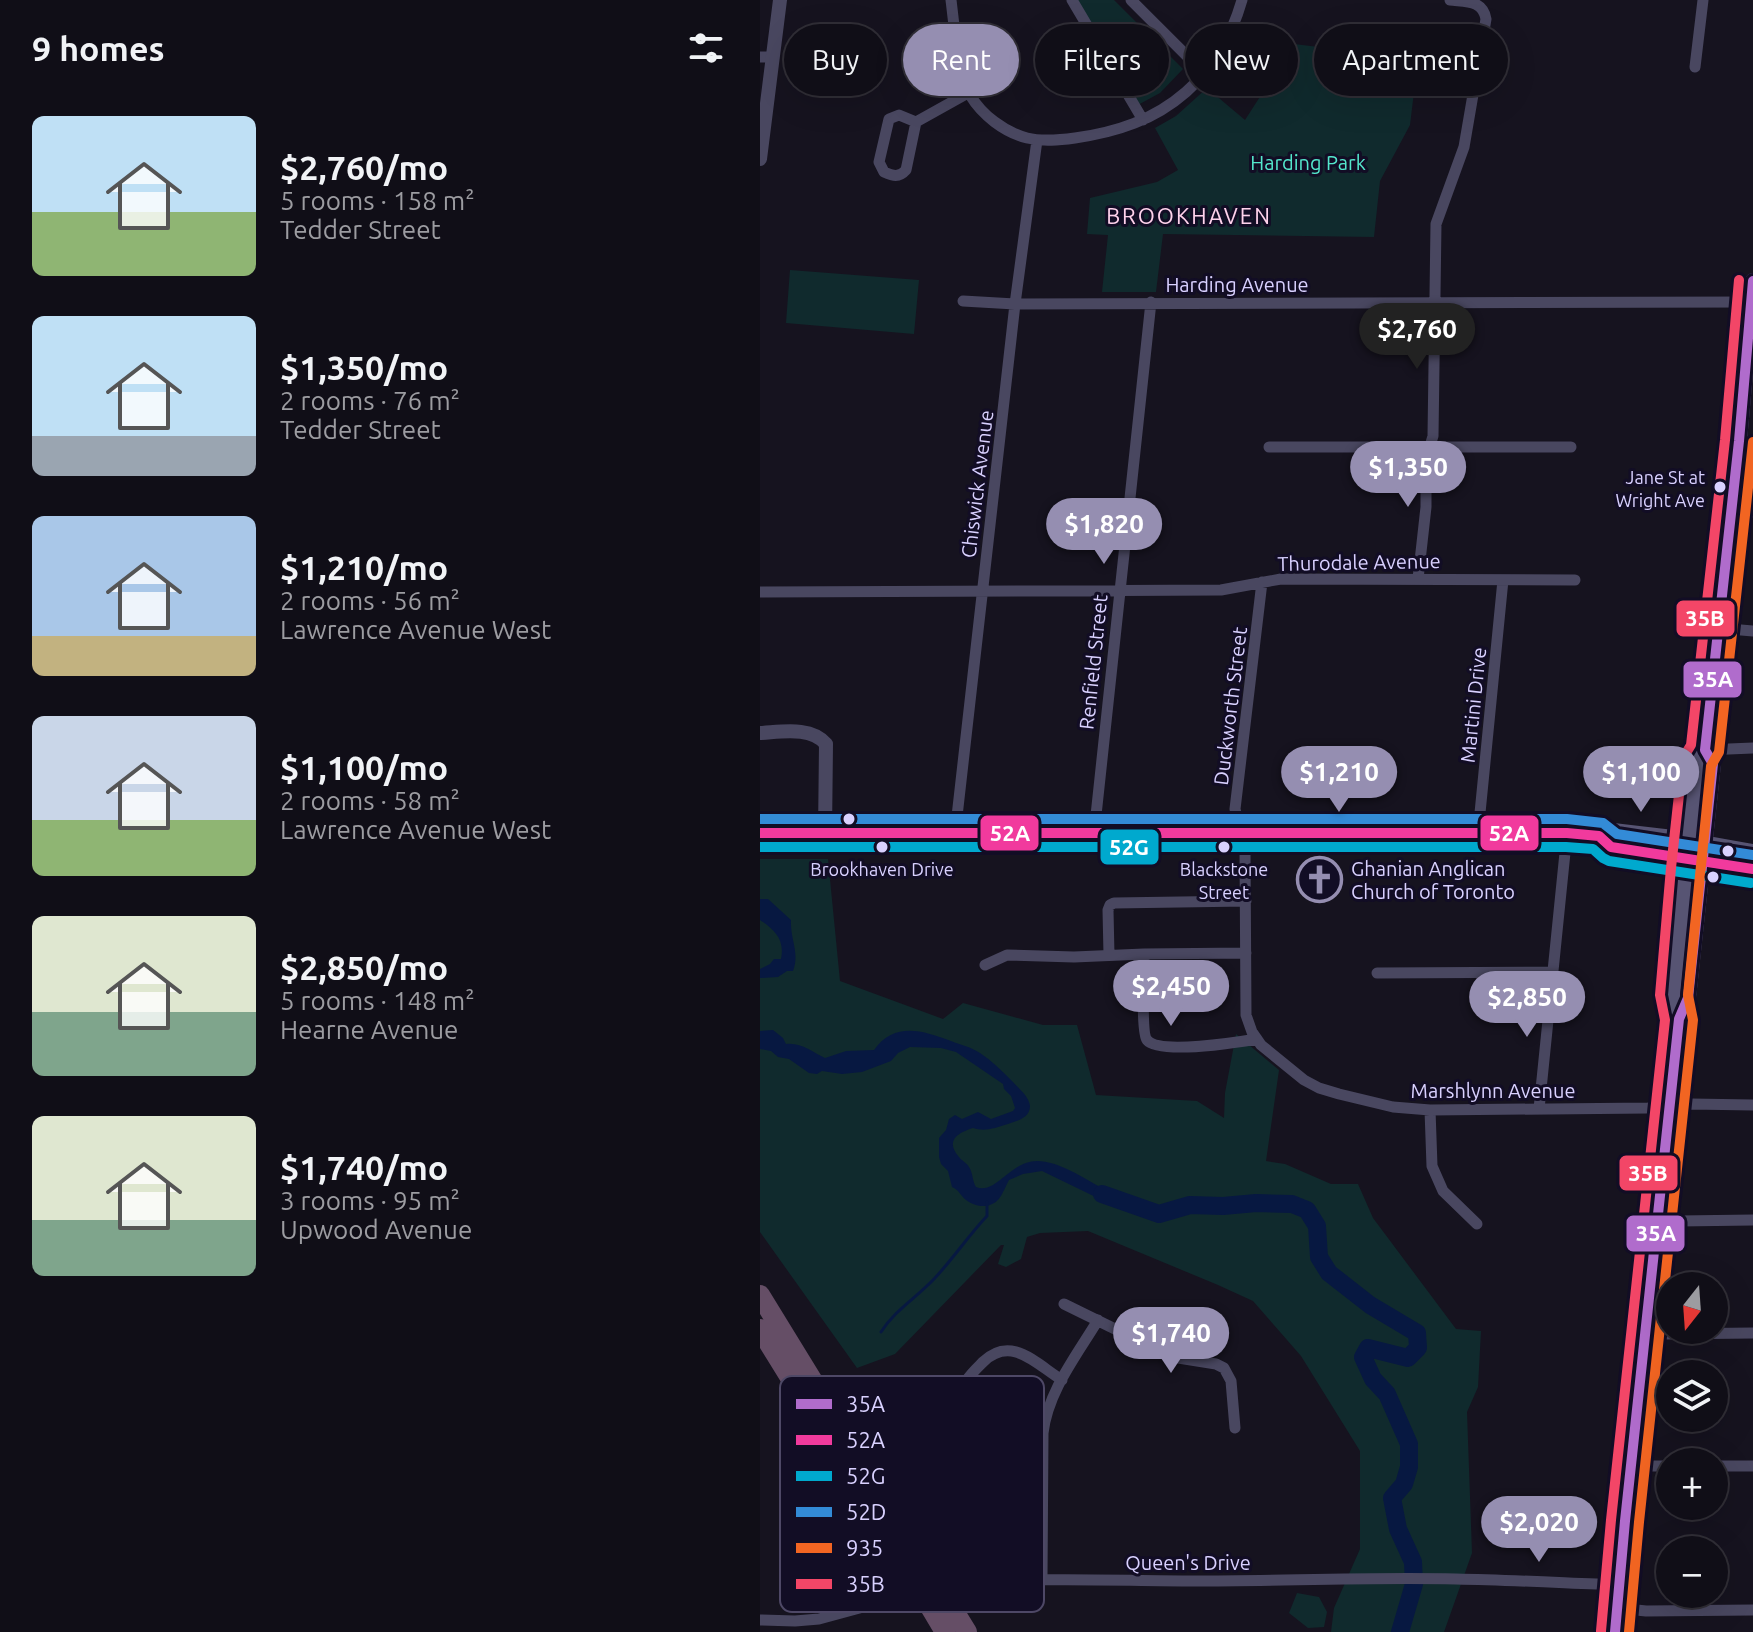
<!DOCTYPE html>
<html lang="en">
<head>
<meta charset="utf-8">
<style>
  :root { --surface:#100e17; --page:#191720; --text:#f1f3f6; --muted:#9c9ca1; --line:#302e36; --accent:#958eb1 }
  body { margin:0; font-family:Ubuntu,sans-serif; background:var(--page); color:var(--text); height:100vh; display:flex; flex-direction:column; font-size:30px; white-space:nowrap }
  * { box-sizing:border-box; margin:0 }
  p { font-size:26px; color:var(--muted) }
  .icon { flex:none; width:44px; height:44px; fill:none; stroke:currentColor; stroke-width:2; stroke-linecap:round; stroke-linejoin:round }
  .map { position:relative; flex:1; overflow:hidden }
  .drawer { display:flex; flex-direction:column; background:var(--surface); width:760px }
  .drawer>* { flex:none }
  .guide { position:absolute; left:24px; top:24px; width:760px; height:72px; display:flex; gap:16px }
  .needle { width:52px; rotate:197deg }
  .fabs { position:absolute; left:896px; top:1272px; display:grid; gap:16px }
  .fabs a { display:grid; place-items:center; width:72px; height:72px; border-radius:50%; background:var(--surface); box-shadow:0 8px 32px #0002,0 0 0 2px var(--line); font-size:40px }
  .price { position:absolute; translate:-50% -68px; padding:0 18px; border-radius:28px; background:var(--accent); color:#fff; font-size:26px; line-height:52px; filter:drop-shadow(0 2px 4px #0008) }
  .price::after { content:''; position:absolute; left:50%; top:48px; width:24px; height:18px; margin-left:-12px; background:inherit; clip-path:polygon(0 0,100% 0,50% 100%) }
  .price.active { background:#222; color:#fff }
  ul { padding:0; list-style:none }
  li { display:flex; align-items:center; gap:24px; height:200px; padding:0 32px }
  li span { display:grid; place-items:center; flex:none; width:224px; height:160px; border-radius:12px; color:#555 }
  li>.icon { margin-inline-start:auto }
  span .icon { width:96px; height:96px; fill:#fffc; stroke-width:1 }
  li b { font-size:34px }
  h2 { display:flex; justify-content:space-between; align-items:center; height:96px; padding:0 32px; font-size:34px }
  .tag { padding:0 28px; border-radius:36px; background:var(--surface); box-shadow:0 8px 32px #0002,0 0 0 2px var(--line); font-size:28px; line-height:72px }
  .tag.active { background:var(--accent); color:#fff }
  main { display:flex; flex:1; min-height:0 }
  .map>svg:first-child { display:block }
</style>
</head>
<body>
<main>
<section class="drawer">
<h2>9 homes<svg class="icon" aria-label="filters" viewBox="0 0 24 24"><path d="M4 7h16M4 17h16"/><circle cx="9" cy="7" r="2"/><circle cx="15" cy="17" r="2"/></svg></h2>
<ul>
<li><span style="background:linear-gradient(#bfe0f5 60%,#8fb573 0)"><svg class="icon" aria-label="home" viewBox="0 0 24 24"><path d="M3 11l9-7 9 7M6 9v11h12V9"/></svg></span><div><b>$2,760/mo</b><p>5 rooms · 158 m²</p><p>Tedder Street</p></div></li>
<li><span style="background:linear-gradient(#bfe0f5 75%,#9aa5b1 0)"><svg class="icon" aria-label="home" viewBox="0 0 24 24"><path d="M3 11l9-7 9 7M6 9v11h12V9"/></svg></span><div><b>$1,350/mo</b><p>2 rooms · 76 m²</p><p>Tedder Street</p></div></li>
<li><span style="background:linear-gradient(#a9c7e8 75%,#c2b280 0)"><svg class="icon" aria-label="home" viewBox="0 0 24 24"><path d="M3 11l9-7 9 7M6 9v11h12V9"/></svg></span><div><b>$1,210/mo</b><p>2 rooms · 56 m²</p><p>Lawrence Avenue West</p></div></li>
<li><span style="background:linear-gradient(#c9d6e8 65%,#8fb573 0)"><svg class="icon" aria-label="home" viewBox="0 0 24 24"><path d="M3 11l9-7 9 7M6 9v11h12V9"/></svg></span><div><b>$1,100/mo</b><p>2 rooms · 58 m²</p><p>Lawrence Avenue West</p></div></li>
<li><span style="background:linear-gradient(#dfe7d0 60%,#7fa58c 0)"><svg class="icon" aria-label="home" viewBox="0 0 24 24"><path d="M3 11l9-7 9 7M6 9v11h12V9"/></svg></span><div><b>$2,850/mo</b><p>5 rooms · 148 m²</p><p>Hearne Avenue</p></div></li>
<li><span style="background:linear-gradient(#dfe7d0 65%,#7fa58c 0)"><svg class="icon" aria-label="home" viewBox="0 0 24 24"><path d="M3 11l9-7 9 7M6 9v11h12V9"/></svg></span><div><b>$1,740/mo</b><p>3 rooms · 95 m²</p><p>Upwood Avenue</p></div></li>
</ul>
</section>
<div class="map">
<svg width="993" height="1632" viewBox="0 0 993 1632">
  <rect width="100%" height="100%" fill="#16131f"/>
  <path fill="#102a2d" d="M 317,0 L 354,0 L 423,69 L 400,93 L 376,106 Z
    M 534,44 L 658,59 L 650,125 L 620,181 L 614,237 L 403,234 L 396,292 L 342,292 L 348,235 L 327,234 L 330,198 L 397,182 L 418,170 L 395,128 L 416,116 L 447,88 L 485,120 Z
    M 30,270 L 159,280 L 154,334 L 26,323 Z
    M 0,859 L 68,859 L 80,981 L 183,1019 L 203,1003 L 283,1025 L 317,1025 L 336,1095 L 437,1101 L 464,1118 L 465,1093 L 476,1034 L 519,1070 L 506,1161 L 525,1164 L 571,1184 L 598,1184 L 613,1218 L 696,1329 L 721,1331 L 718,1387 L 707,1412 L 712,1553 L 684,1632 L 571,1632 L 574,1608 L 600,1549 L 600,1451 L 541,1356 L 493,1301 L 458,1285 L 328,1231 L 280,1233 L 267,1237 L 261,1259 L 246,1267 L 238,1264 L 244,1245 L 241,1245 L 135,1354 L 97,1368 L 0,1232 Z
    M 537,1593 L 559,1597 L 567,1612 L 564,1627 L 548,1628 L 529,1613 Z"/>
  <path fill="#071841" d="M 0,899 L 8,899 L 31,920 C 30,940 40,952 33,971 L 27,971 L 18,977 L 0,978 L 0,969 L 10,964 L 14,959 L 21,959 C 25,940 15,930 0,920 Z
    M 13,1030 L 23,1038 L 26,1044 C 41,1042 52,1052 65,1058 L 86,1051 L 114,1050 C 135,1021 163,1031 191,1041 C 201,1045 211,1047 220,1053 C 232,1061 242,1071 252,1081 C 258,1088 269,1096 270,1106 C 270,1118 257,1121 248,1124 C 235,1128 225,1132 213,1128 C 197,1133 185,1141 199,1157 C 202,1161 207,1163 209,1167 C 213,1173 212,1180 216,1187 C 236,1195 250,1161 277,1161 C 299,1161 323,1178 342,1188 C 349,1192 358,1193 366,1196 L 363,1207 L 350,1204 L 282,1171 L 263,1174 L 249,1180 C 242,1193 240,1205 224,1206 C 217,1206 212,1204 206,1200 C 200,1195 199,1190 192,1187 L 188,1171 L 181,1164 L 179,1157 L 179,1138 L 186,1130 L 189,1119 L 195,1115 L 202,1119 L 218,1112 L 231,1119 L 253,1111 L 255,1108 L 251,1096 L 244,1089 L 243,1084 L 196,1052 L 181,1048 L 150,1047 L 138,1053 L 131,1061 L 102,1072 L 82,1074 L 62,1071 L 57,1074 L 49,1073 L 29,1059 L 18,1057 L 11,1051 L 0,1049 L 0,1031 Z"/>
  <g fill="none" stroke-linecap="round" stroke-linejoin="round">
    <path stroke="#071841" stroke-width="3" d="M 121,1332 C 135,1310 156,1298 174,1279 C 193,1259 208,1236 227,1216 L 227,1202"/>
    <path stroke="#071841" stroke-width="18" d="M 342,1194 L 399,1214 L 430,1205 L 463,1206 L 496,1203 L 532,1204 L 547,1210 L 557,1226 L 559,1257 L 569,1273 L 610,1305 L 657,1333 L 658,1348 L 648,1358 L 608,1348 L 603,1357 L 613,1379 L 627,1394 L 649,1444 L 649,1467 L 644,1484 L 632,1498 L 638,1529 L 653,1562 L 654,1584 L 640,1632"/>
    <path stroke="#494760" stroke-width="11" d="M 191,0 C 194,23 198,77 210,95 C 222,115 244,132 267,138 C 283,142 300,140 315,138 C 357,132 394,120 426,92 C 454,67 472,35 482,0
      M 312,0 L 383,120
      M 371,0 L 444,73
      M 0,57 L 12,57
      M 935,67 L 943,0
      M 156,122 L 139,115 L 129,119 L 119,162 L 124,172 C 133,176 139,178 146,170 L 156,122 L 208,93
      M 203,301 L 255,304 L 991,302
      M 509,447 L 811,447
      M 971,511 L 993,512
      M 658,579 L 666,507 L 666,459 L 673,436 L 676,224 L 704,147 L 726,19 C 723,0 706,2 690,0
      M 502,582 L 475,809 L 485,851 L 486,1015 L 492,1032 L 501,1045 L 544,1080 L 559,1088 L 579,1094 L 633,1107 L 670,1110 L 888,1108 L 931,1104 L 993,1105
      M 0,592 L 461,590 L 521,579 L 815,580
      M 958,628 L 993,631
      M 945,750 L 993,748
      M 718,833 L 743,580
      M 195,834 L 255,304 L 277,140
      M 334,834 L 391,302
      M 384,954 C 384,967 381,1033 387,1040 C 399,1055 479,1042 497,1039
      M 349,955 L 348,910 L 350,905 L 354,903 L 486,901
      M 225,965 L 247,955 L 314,957 L 384,954 L 486,953
      M 617,973 L 792,972
      M 779,1109 L 807,833
      M 670,1110 L 672,1166 L 683,1191 L 717,1224
      M 898,1219 L 919,1221 L 993,1220
      M 304,1304 L 412,1357 L 456,1364 L 464,1368 L 471,1381 L 475,1428
      M 886,1331 L 904,1334 L 993,1333
      M 200,1400 C 204,1380 209,1376 223,1362 C 251,1335 275,1363 302,1380
      M 872,1466 L 910,1466
      M 954,1466 L 993,1466
      M 282,1579 L 283,1433 C 288,1391 317,1355 338,1320
      M 196,1585 C 275,1576 354,1581 434,1581 C 521,1581 608,1577 696,1579 C 751,1580 805,1583 860,1585
      M 858,1608 L 886,1611 L 993,1610
      M 0,1620 L 35,1621 L 59,1619 L 129,1600"/>
    <path stroke="#494760" stroke-width="14" d="M 0,159 L 20,0
      M 0,733 C 21,732 51,726 66,744 L 65,834"/>
    <path stroke="#575473" stroke-width="16" d="M 0,833 L 807,833 L 839,836 L 853,831 L 913,838 L 993,852
      M 839,836 L 851,847 L 993,869
      M 919,1019 L 928,998 L 953,764 L 945,750
      M 855,1632 L 865,1521 L 919,1019 L 914,996 L 925,869 L 937,761 L 945,750 L 979,441 L 993,281"/>
    <path stroke="#654e66" stroke-width="20" d="M 0,1295 L 207,1632
      M 0,1329 L 120,1523 L 185,1632"/>
    <path stroke="#494760" stroke-width="11" d="M 129,1600 L 196,1585"/>
    <defs>
      <path id="bus-1" d="M 855,1632 L 865,1521 L 919,1019 L 928,998 L 953,764 L 945,750 L 979,441 L 993,281"/>
      <path id="bus-2" d="M 0,833 L 807,833 L 839,836 L 851,847 L 993,869"/>
      <path id="bus-3" d="M 0,847 L 806,847 L 833,849 L 843,858 L 849,861 L 991,883"/>
      <path id="bus-4" d="M 0,819 L 807,819 L 843,823 L 857,834 L 993,855"/>
      <path id="bus-5" d="M 869,1632 L 879,1522 L 933,1020 L 928,995 L 951,766 L 959,752 L 993,442"/>
      <path id="bus-6" d="M 841,1631 L 851,1520 L 905,1020 L 900,995 L 911,868 L 923,758 L 931,745 L 965,440 L 979,280"/>
    </defs>
    <use href="#bus-1" stroke="#120d25" stroke-width="16"/>
    <use href="#bus-2" stroke="#120d25" stroke-width="16"/>
    <use href="#bus-3" stroke="#120d25" stroke-width="16"/>
    <use href="#bus-4" stroke="#120d25" stroke-width="16"/>
    <use href="#bus-5" stroke="#120d25" stroke-width="16"/>
    <use href="#bus-6" stroke="#120d25" stroke-width="16"/>
    <use href="#bus-1" stroke="#b06ccc" stroke-width="10"/>
    <use href="#bus-2" stroke="#f13a9d" stroke-width="10"/>
    <use href="#bus-3" stroke="#00a9ce" stroke-width="10"/>
    <use href="#bus-4" stroke="#338bd7" stroke-width="10"/>
    <use href="#bus-5" stroke="#f26522" stroke-width="10"/>
    <use href="#bus-6" stroke="#f34667" stroke-width="10"/>
  </g>
  <defs>
    <symbol id="church-ring" viewBox="-11 -11 22 22"><circle r="9.5" fill="#120d25" stroke="#958eb1" stroke-width="1.5"/><path d="M-1.2-6h2.4v3.5h3.3v2.4h-3.3V6h-2.4V-.1h-3.3v-2.4h3.3Z" fill="#958eb1"/></symbol>
  </defs>
  <g fill-rule="evenodd">
    <use href="#church-ring" x="534" y="854" width="51" height="51"/>
  </g>
  <g fill="#d9d1ff" stroke="#120d25" stroke-width="3">
    <circle cx="960" cy="487" r="7"/>
    <circle cx="89" cy="819" r="7"/>
    <circle cx="122" cy="847" r="7"/>
    <circle cx="464" cy="847" r="7"/>
    <circle cx="968" cy="851" r="7"/>
    <circle cx="953" cy="877" r="7"/>
  </g>
  <g text-anchor="middle" dominant-baseline="central" stroke-width="6" stroke-linejoin="round" paint-order="stroke">
    <g font-size="18" fill="#d9d1ff" stroke="#120d25">
      <text x="945" y="477" text-anchor="end">Jane St at<tspan x="945" dy="23">Wright Ave</tspan></text>
      <text x="122" y="869">Brookhaven Drive</text>
      <text x="464" y="869">Blackstone<tspan x="464" dy="23">Street</tspan></text>
    </g>
    <g font-size="20" fill="#54e7cc" stroke="#120d25">
      <text x="548" y="162">Harding Park</text>
    </g>
    <g font-size="20" fill="#d9d1ff" stroke="#120d25">
      <text x="477" y="284">Harding Avenue</text>
      <text transform="translate(217 484) rotate(-83)">Chiswick Avenue</text>
      <text transform="translate(599 562) rotate(-1)">Thurodale Avenue</text>
      <text transform="translate(333 662) rotate(-84)">Renfield Street</text>
      <text transform="translate(713 705) rotate(-84)">Martini Drive</text>
      <text transform="translate(470 706) rotate(-83)">Duckworth Street</text>
      <text x="733" y="1090">Marshlynn Avenue</text>
      <text x="428" y="1562">Queen's Drive</text>
    </g>
    <g font-size="20" fill="#d9d1ff" stroke="#120d25" text-anchor="start">
      <text x="591" y="868">Ghanian Anglican<tspan x="591" dy="23">Church of Toronto</tspan></text>
    </g>
    <g font-size="22" letter-spacing="2" fill="#ffd3ec" stroke="#120d25">
      <text x="429" y="215">BROOKHAVEN</text>
    </g>
  </g>
  <rect x="20" y="1376" width="264" height="236" rx="12" fill="#120d25" stroke="#4e4866" stroke-width="2"/>
  <rect x="36" y="1399" width="36" height="10" fill="#b06ccc"/>
  <rect x="36" y="1435" width="36" height="10" fill="#f13a9d"/>
  <rect x="36" y="1471" width="36" height="10" fill="#00a9ce"/>
  <rect x="36" y="1507" width="36" height="10" fill="#338bd7"/>
  <rect x="36" y="1543" width="36" height="10" fill="#f26522"/>
  <rect x="36" y="1579" width="36" height="10" fill="#f34667"/>
  <g font-size="22" fill="#d9d1ff">
    <text x="86" y="1412">35A</text>
    <text x="86" y="1448">52A</text>
    <text x="86" y="1484">52G</text>
    <text x="86" y="1520">52D</text>
    <text x="86" y="1556">935</text>
    <text x="86" y="1592">35B</text>
  </g>
  <g stroke="#120d25" stroke-width="3">
    <rect x="915" y="599" width="61" height="39" rx="8" fill="#f34667"/>
    <rect x="922" y="660" width="61" height="39" rx="8" fill="#b06ccc"/>
    <rect x="219" y="814" width="61" height="38" rx="8" fill="#f13a9d"/>
    <rect x="719" y="814" width="61" height="38" rx="8" fill="#f13a9d"/>
    <rect x="339" y="828" width="61" height="38" rx="8" fill="#00a9ce"/>
    <rect x="858" y="1154" width="61" height="38" rx="8" fill="#f34667"/>
    <rect x="865" y="1214" width="61" height="39" rx="8" fill="#b06ccc"/>
  </g>
  <g font-size="22" text-anchor="middle" font-weight="bold" fill="#fff">
    <text x="945" y="626">35B</text>
    <text x="953" y="687">35A</text>
    <text x="250" y="841">52A</text>
    <text x="749" y="841">52A</text>
    <text x="369" y="855">52G</text>
    <text x="888" y="1181">35B</text>
    <text x="896" y="1241">35A</text>
  </g>
</svg>
<div class="fabs">
<a><svg class="needle" viewBox="-14 -14 28 28"><path d="M0-13l5 13h-10z" fill="#e53935"/><path d="M0 13l5-13h-10z" fill="#9c9ca1"/></svg></a>
<a><svg class="icon" aria-label="layers" viewBox="0 0 24 24"><path d="M12 4l9 5-9 5-9-5zM3 14l9 5 9-5"/></svg></a>
<a>+</a>
<a>−</a>
</div>
<b class="price active" style="left:657px;top:371px">$2,760</b>
<b class="price" style="left:648px;top:509px">$1,350</b>
<b class="price" style="left:344px;top:566px">$1,820</b>
<b class="price" style="left:579px;top:814px">$1,210</b>
<b class="price" style="left:881px;top:814px">$1,100</b>
<b class="price" style="left:411px;top:1028px">$2,450</b>
<b class="price" style="left:767px;top:1039px">$2,850</b>
<b class="price" style="left:411px;top:1375px">$1,740</b>
<b class="price" style="left:779px;top:1564px">$2,020</b>
<div class="guide">
<a class="tag">Buy</a>
<a class="tag active">Rent</a>
<a class="tag">Filters</a>
<a class="tag">New</a>
<a class="tag">Apartment</a>
</div>
</div>
</main>
</body>
</html>
